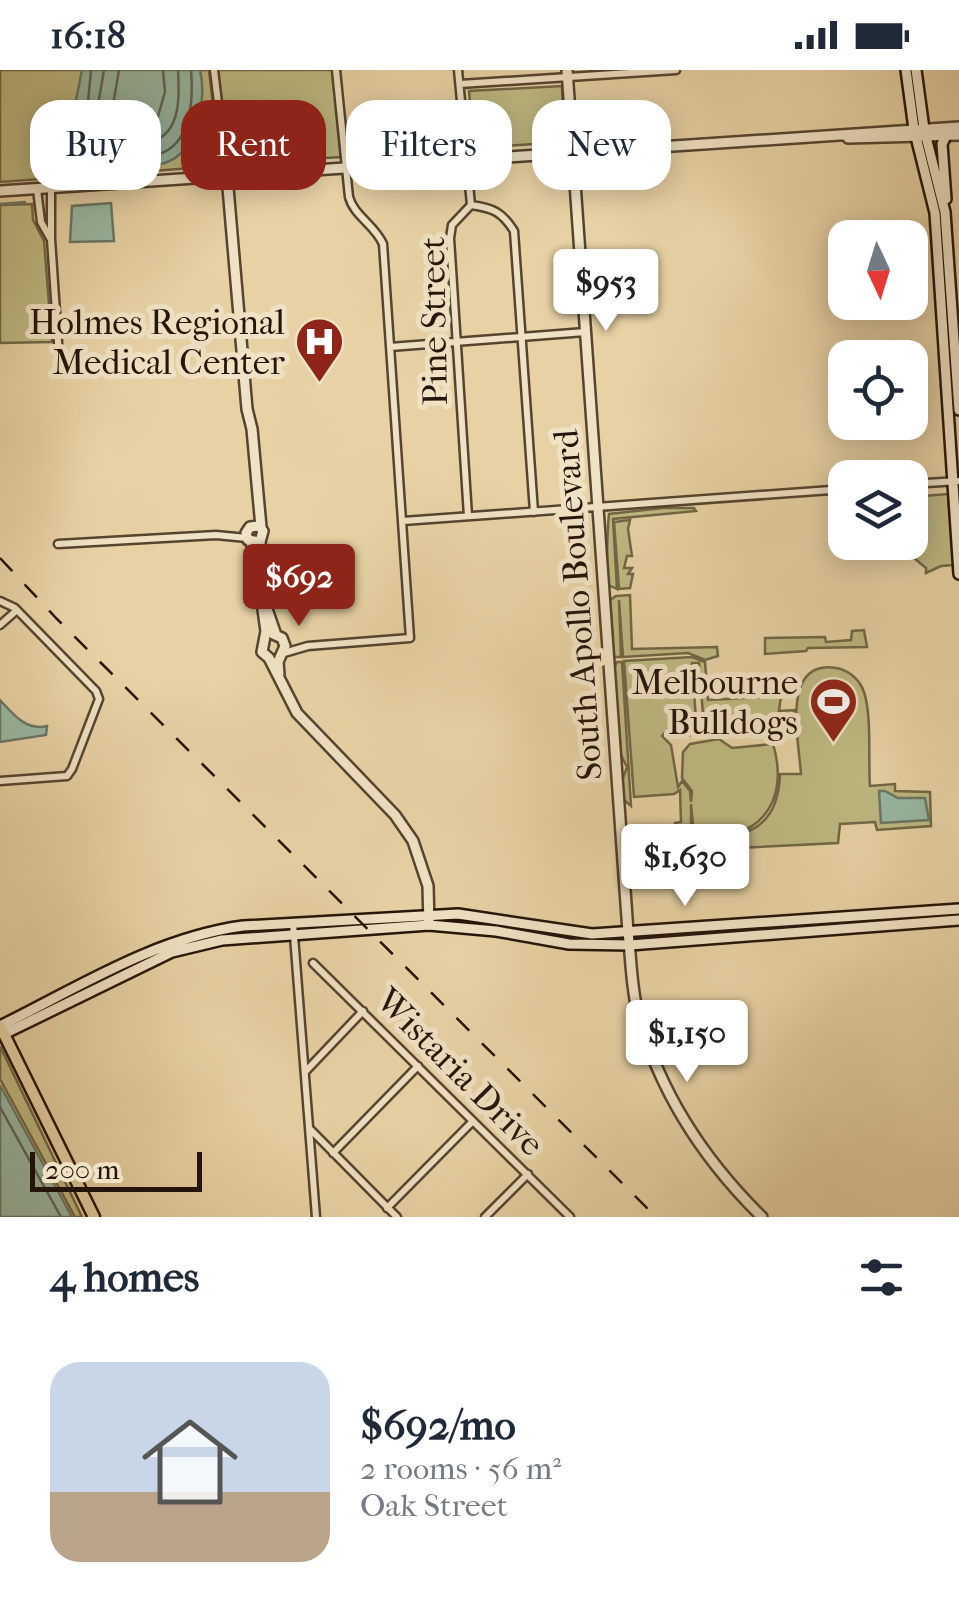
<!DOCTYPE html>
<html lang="en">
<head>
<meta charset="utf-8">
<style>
  :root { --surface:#fff; --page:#f2f2f3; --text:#1f2937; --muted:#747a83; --line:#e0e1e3; --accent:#8f2418 }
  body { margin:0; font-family:"IM FELL French Canon",serif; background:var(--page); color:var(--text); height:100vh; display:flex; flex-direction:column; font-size:38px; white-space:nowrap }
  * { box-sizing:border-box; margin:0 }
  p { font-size:32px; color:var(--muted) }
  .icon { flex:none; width:55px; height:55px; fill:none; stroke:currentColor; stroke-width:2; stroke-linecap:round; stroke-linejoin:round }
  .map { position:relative; height:1147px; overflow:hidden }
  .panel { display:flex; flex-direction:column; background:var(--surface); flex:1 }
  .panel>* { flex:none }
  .hud { position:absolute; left:30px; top:30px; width:900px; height:90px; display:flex; gap:20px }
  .needle { width:65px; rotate:176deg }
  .buttons { position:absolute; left:828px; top:150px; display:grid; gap:20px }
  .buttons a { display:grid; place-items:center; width:100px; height:100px; border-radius:20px; background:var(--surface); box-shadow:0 5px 25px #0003; font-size:50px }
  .scale { position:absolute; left:30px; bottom:25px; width:172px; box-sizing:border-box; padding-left:10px; border:5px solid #251409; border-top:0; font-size:28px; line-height:35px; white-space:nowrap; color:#251409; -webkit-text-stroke:8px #f0e2c4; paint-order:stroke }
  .price { position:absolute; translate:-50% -85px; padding:0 22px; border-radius:10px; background:#fff; color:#222; font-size:32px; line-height:65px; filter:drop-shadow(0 2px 5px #0008) }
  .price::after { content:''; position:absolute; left:50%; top:60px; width:30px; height:22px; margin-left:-15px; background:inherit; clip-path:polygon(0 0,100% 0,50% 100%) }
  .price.current { background:var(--accent); color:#fff }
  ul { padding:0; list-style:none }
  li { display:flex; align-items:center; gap:30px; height:250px; padding:0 50px }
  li+li { border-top:2px solid var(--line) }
  li span { display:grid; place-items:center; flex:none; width:280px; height:200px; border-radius:30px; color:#555 }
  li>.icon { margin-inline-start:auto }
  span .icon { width:120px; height:120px; fill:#fffc; stroke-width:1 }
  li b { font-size:42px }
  h2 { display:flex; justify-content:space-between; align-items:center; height:120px; padding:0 50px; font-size:42px }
  .pill { padding:0 35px; border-radius:30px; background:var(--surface); box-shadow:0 5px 25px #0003; font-size:35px; line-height:90px }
  .pill.current { background:var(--accent); color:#fff }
  .status { display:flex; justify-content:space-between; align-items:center; height:70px; padding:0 50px; background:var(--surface); direction:ltr }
  .status svg { height:28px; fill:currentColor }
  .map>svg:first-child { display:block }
</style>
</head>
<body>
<div class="status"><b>16:18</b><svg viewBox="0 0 49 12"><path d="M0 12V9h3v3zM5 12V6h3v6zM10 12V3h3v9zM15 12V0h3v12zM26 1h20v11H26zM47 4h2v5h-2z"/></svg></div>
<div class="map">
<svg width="959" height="1147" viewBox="0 0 959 1147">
  <rect width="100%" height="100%" fill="#e8d2a5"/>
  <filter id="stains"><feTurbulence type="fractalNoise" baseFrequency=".002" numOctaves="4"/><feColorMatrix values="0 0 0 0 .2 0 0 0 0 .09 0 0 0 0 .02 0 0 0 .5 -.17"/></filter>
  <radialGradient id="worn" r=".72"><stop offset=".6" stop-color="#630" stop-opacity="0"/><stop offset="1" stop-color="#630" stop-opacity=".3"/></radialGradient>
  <path fill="#beb981" stroke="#726645" stroke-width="2.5" d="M 0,0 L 209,0 L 220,96 L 0,112 Z
    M 217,0 L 333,0 L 341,87 L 229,94 Z
    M 562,16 L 564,72 L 474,78 L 469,21 Z
    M 32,134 L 33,150 L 44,171 L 52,272 L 0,273 L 0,135 Z
    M 948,424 L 954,495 L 941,496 L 926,503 L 926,498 L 896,473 L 910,472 L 910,427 Z
    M 663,438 L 694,438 L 696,441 L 613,449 L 617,519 C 614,517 611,517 609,515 C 605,509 608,453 609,444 Z
    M 630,450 L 628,459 L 632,486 L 627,486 L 624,498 L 632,498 L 628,504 L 633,504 L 630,518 L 619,519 L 614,452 Z
    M 630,525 L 632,579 L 717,577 L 718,586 L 705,590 L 688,583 L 623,587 L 619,530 L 621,587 L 614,587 L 610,530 L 616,526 Z
    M 864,560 L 867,577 L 808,578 L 806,581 L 765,584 L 765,568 L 825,567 L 826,572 L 851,570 L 852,561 Z
    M 692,587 L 705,592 L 708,630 L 781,626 L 779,641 L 794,640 L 794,649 L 777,652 L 777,671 L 773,671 L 771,658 L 719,664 L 718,660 L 685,666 L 700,655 L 703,645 L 699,593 L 692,593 L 696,650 L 693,653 L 672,654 L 662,666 L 671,675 L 678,717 L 682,711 L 690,721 L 691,732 L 692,721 L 682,708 L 683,682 L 690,674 L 719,669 L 732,678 L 773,674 C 791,733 757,776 694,764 L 691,734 L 691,761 L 681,761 L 681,770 C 731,767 778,771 780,704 L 801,704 C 799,672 780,589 836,598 C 849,600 860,610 864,622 C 872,646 868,689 870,716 L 895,714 L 895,721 L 930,722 L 931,756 L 877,760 L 875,752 L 840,754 L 838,773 L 637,783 L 636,758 L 641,757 L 642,762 L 675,761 L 675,753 L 681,752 L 680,720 L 674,724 L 634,727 L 624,591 Z
    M 617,592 L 622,592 L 631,736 L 624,730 L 622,711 L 627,697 L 621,685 L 614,598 Z
    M 0,976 L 82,1147 L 75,1147 L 0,1009 Z"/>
  <path fill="#98b8a3" stroke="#6a7665" stroke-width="2.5" d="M 82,0 L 200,0 C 206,27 200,71 175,88 C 161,97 145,97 129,97 C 110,97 92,92 81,76 L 81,59 L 75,35 Z
    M 111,133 L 114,171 L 70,172 L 72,136 Z
    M 0,630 C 14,645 26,661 47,656 L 46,665 L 0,672 Z
    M 879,721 L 885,721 L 898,728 L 925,728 L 929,750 L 881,753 Z
    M 0,1015 L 72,1147 L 0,1147 Z"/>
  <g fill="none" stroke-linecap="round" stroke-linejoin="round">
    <path stroke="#5e6656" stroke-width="2.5" d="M 91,0 C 89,27 85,42 90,69 C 94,93 153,90 168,80 C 193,64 193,25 191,0
      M 104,0 L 98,35 L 104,67 C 113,73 121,75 133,75 C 180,74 180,37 178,0
      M 119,0 L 113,35 L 119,56 C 128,63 147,61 156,53 L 165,22 L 163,0
      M 0,1037 L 61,1147"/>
    <path stroke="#6a7665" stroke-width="2.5" d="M 0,134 L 25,132"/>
    <defs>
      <path id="minor" d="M 214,0 L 227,106
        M 458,0 L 471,135
        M 460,14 L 676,0
        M 51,118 L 51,169 L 60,301
        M 37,119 L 41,152 L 50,168
        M 471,135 C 493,138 502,142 514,161 L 534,442
        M 390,277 L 585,262
        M 910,414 L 959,411
        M 468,446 L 450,168 L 452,155 L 471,135
        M 403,451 L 845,419
        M 58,474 L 216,465 L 247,468
        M 0,531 L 15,538 L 96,621 L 99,629 L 72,699 L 67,706 L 0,711
        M 0,555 L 17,540
        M 284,583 L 308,576 L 410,568 L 383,174 C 375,155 354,146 349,127 L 336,0
        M 293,853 L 316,1147
        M 313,893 L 570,1147
        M 305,1002 L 363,941
        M 310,1059 L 397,1147
        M 333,1083 L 418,996
        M 387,1138 L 473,1051
        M 485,1147 L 528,1104"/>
      <path id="tertiary" d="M 567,0 L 628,862 C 631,887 631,914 637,939 C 658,1020 703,1089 762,1147
        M 848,68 L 959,65
        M 227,106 L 247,339 L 252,359 L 261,457
        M 0,121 L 959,57
        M 251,472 L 256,490 L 266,561 L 262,582 L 269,588 L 297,643 L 395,745 L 413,771 L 428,816 L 429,855
        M 260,472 L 248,470 L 246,463 L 250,457 L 259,456 L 263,461 L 260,472 L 262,489
        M 267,539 L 276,565
        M 273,564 L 282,568 L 285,576 L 278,592 L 279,604"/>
      <path id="secondary" d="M 906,0 L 914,59 L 935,143 L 959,504
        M 916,0 L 924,59 L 945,142 L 959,340
        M 946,129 L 942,74 L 946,66
        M 0,956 C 79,917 155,868 243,856 L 458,844 L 592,864 L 959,839
        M 4,964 L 172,882 L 222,870 L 429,855 L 496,861 L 569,874 L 630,875 L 959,850"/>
      <path id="primary" d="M 0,956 L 94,1147"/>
    </defs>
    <use href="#minor" stroke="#564430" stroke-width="11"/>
    <use href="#tertiary" stroke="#564430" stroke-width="14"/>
    <use href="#secondary" stroke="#251409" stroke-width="14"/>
    <use href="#primary" stroke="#251409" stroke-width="15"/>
    <use href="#minor" stroke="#f0e2c4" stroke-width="6"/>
    <use href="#tertiary" stroke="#f0e2c4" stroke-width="9"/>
    <use href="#secondary" stroke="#f0e2c4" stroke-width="9"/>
    <use href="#primary" stroke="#e8d2a5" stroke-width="10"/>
    <path stroke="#251409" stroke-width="2.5" stroke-dasharray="18 18" stroke-linecap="butt" d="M 0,488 L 56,548 L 656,1147"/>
  </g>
  <defs>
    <symbol id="hospital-pin" viewBox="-11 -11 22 30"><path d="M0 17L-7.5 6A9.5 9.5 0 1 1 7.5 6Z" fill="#8f2418" stroke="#f0e2c4"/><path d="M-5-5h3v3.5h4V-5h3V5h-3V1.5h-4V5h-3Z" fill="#fff"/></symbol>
    <symbol id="stadium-pin" viewBox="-11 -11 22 30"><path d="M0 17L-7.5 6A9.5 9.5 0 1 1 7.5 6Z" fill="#8f2418" stroke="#f0e2c4"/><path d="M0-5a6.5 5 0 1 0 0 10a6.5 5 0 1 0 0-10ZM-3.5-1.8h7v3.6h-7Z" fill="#fff"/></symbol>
  </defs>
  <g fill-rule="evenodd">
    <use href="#hospital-pin" x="292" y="244" width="55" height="75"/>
    <use href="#stadium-pin" x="806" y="604" width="55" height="75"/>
  </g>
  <g text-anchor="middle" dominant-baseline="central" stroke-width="10" stroke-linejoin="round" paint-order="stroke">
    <g font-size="35" fill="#251409" stroke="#f0e2c4">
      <text transform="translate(434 251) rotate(-91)">Pine Street</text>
      <text transform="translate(578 535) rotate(-94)">South Apollo Boulevard</text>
      <text transform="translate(460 1002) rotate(45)">Wistaria Drive</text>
    </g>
    <g font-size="35" fill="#251409" stroke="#f0e2c4" text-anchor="end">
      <text x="285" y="252">Holmes Regional<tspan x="285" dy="40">Medical Center</tspan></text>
      <text x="798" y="612">Melbourne<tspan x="798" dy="40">Bulldogs</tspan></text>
    </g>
  </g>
  <rect width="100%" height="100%" filter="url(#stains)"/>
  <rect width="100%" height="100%" fill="url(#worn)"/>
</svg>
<div class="buttons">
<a><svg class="needle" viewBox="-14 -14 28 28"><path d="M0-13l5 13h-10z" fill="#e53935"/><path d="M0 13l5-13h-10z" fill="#747a83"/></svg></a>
<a><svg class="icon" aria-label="locate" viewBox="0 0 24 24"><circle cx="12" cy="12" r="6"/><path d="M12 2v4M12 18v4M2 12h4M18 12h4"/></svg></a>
<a><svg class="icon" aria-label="layers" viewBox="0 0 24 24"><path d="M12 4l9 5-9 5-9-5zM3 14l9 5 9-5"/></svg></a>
</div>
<div class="scale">200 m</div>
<b class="price" style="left:606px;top:264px">$953</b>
<b class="price current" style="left:299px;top:559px">$692</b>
<b class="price" style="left:685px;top:839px">$1,630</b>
<b class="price" style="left:687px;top:1015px">$1,150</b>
<div class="hud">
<a class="pill">Buy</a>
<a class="pill current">Rent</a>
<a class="pill">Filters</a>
<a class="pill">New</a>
</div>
</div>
<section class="panel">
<h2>4 homes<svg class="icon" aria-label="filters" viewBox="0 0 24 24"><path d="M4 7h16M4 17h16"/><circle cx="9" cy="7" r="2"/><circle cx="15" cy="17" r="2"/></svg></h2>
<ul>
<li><span style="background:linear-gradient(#c9d6e8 65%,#b9a48a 0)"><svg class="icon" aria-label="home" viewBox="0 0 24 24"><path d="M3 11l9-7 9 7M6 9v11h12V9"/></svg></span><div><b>$692/mo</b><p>2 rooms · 56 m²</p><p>Oak Street</p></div></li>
</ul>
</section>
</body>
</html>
